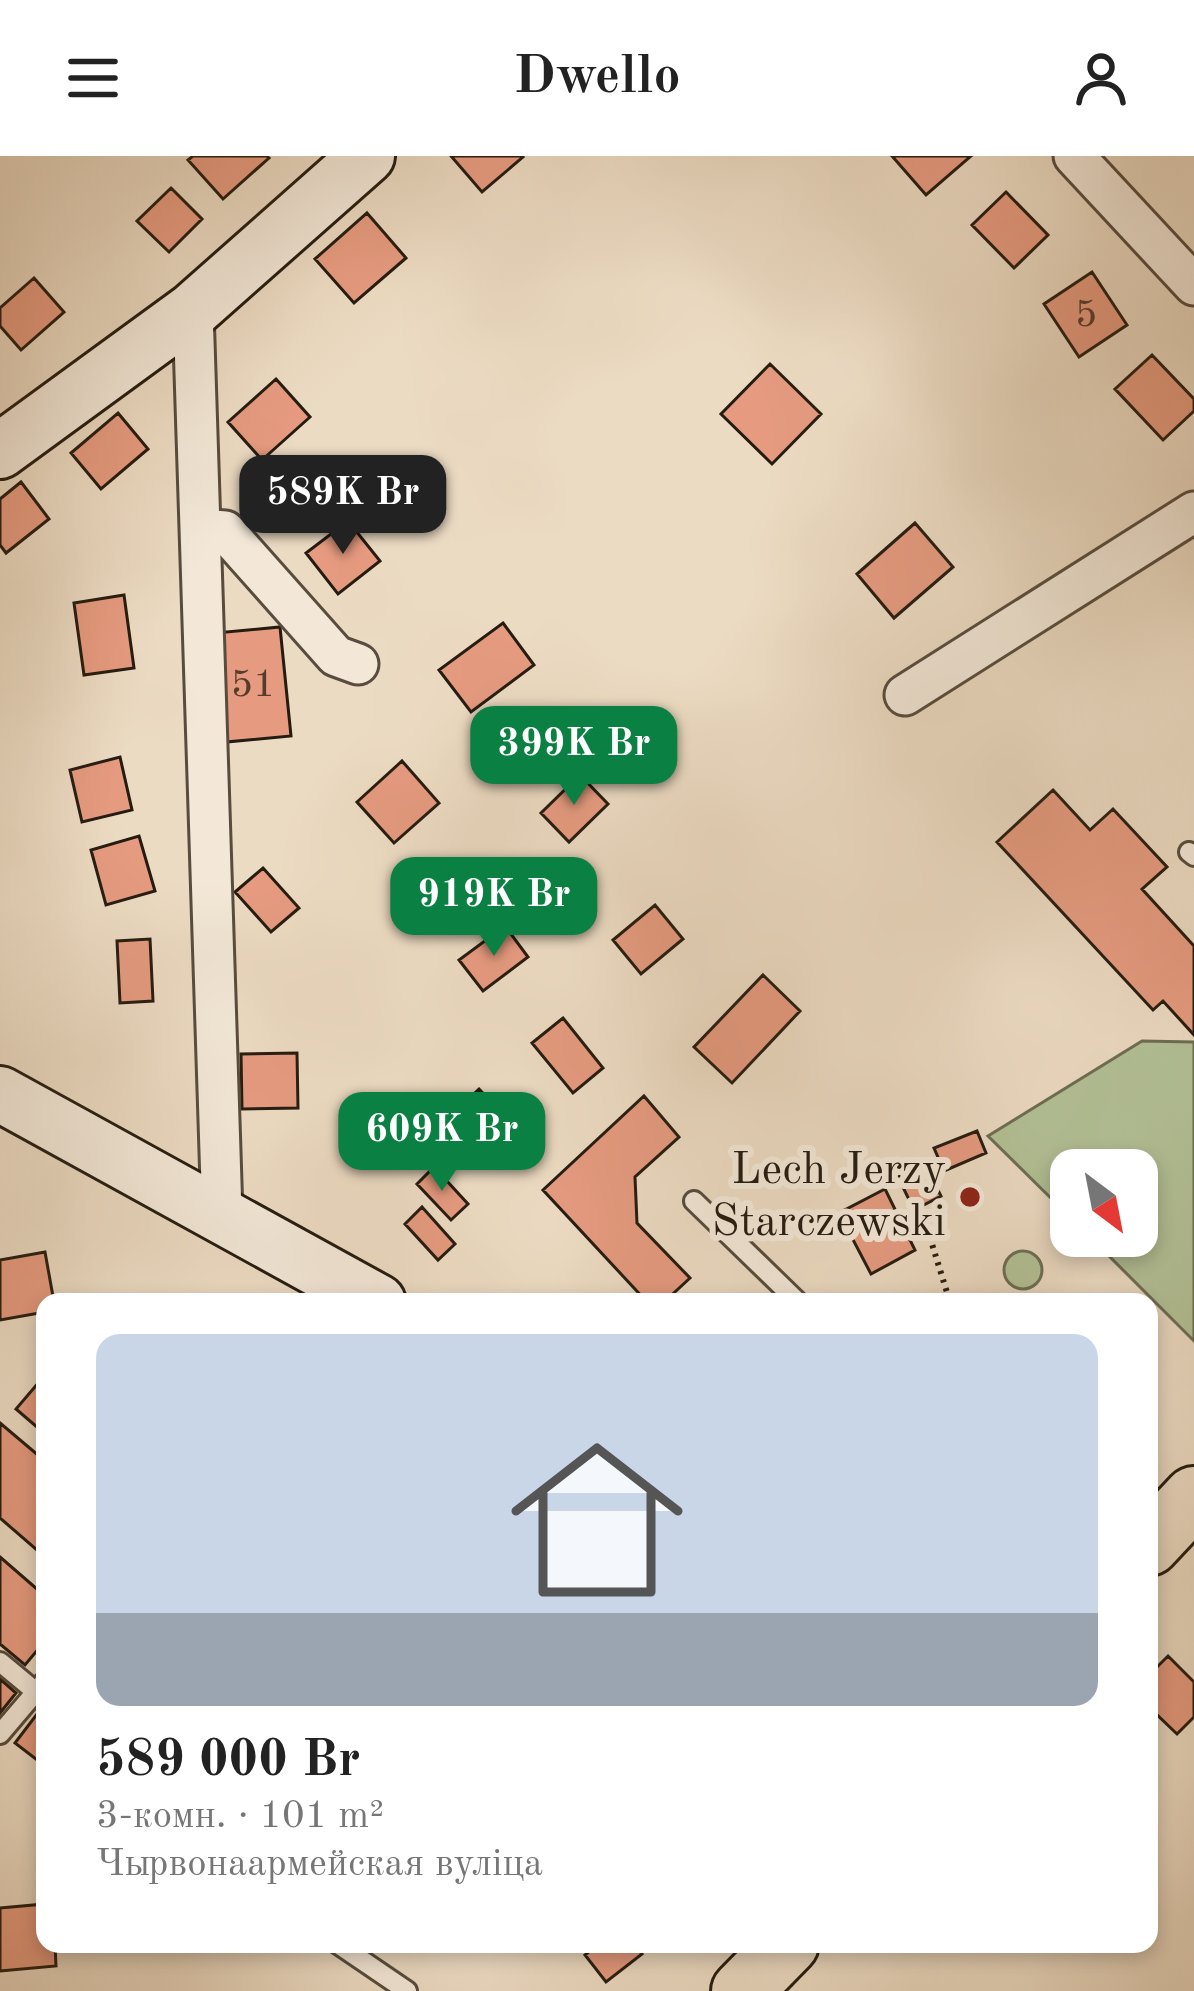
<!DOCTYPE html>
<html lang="ru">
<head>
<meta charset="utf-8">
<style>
  :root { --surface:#fff; --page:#f2f2f2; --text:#222; --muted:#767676; --accent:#0b8043 }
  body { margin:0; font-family:"Old Standard TT",serif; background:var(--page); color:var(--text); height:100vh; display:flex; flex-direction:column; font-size:45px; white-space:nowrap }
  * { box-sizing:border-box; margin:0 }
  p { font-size:39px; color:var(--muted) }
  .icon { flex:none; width:66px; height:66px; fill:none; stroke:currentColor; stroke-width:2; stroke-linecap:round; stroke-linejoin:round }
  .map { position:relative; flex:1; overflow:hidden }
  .drawer { position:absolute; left:36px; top:1137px; width:1122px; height:660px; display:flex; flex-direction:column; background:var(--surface); border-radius:24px; box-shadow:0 6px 18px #0003 }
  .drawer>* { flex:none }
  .needle { width:78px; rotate:148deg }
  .controls { position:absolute; left:1050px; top:993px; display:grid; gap:24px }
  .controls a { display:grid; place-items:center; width:108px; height:108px; border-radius:24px; background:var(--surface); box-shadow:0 6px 18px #0003; font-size:60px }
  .price { position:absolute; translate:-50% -102px; padding:0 27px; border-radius:24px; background:var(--accent); color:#fff; font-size:39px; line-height:78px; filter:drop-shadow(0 3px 6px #0008) }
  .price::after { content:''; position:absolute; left:50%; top:72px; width:36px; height:27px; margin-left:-18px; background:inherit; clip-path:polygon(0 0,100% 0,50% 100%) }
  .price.on { background:#222; color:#fff }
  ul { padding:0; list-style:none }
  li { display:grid; align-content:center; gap:24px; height:636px; padding:0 60px }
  li span { display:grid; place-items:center; height:372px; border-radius:24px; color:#555 }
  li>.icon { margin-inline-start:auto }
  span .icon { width:216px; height:216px; fill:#fffc; stroke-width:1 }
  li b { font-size:51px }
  header { display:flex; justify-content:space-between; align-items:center; height:156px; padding:0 60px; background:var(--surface); font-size:54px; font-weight:800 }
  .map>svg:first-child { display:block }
</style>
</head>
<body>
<header><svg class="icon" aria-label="menu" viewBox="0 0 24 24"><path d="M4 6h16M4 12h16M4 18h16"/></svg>Dwello<svg class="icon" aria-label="person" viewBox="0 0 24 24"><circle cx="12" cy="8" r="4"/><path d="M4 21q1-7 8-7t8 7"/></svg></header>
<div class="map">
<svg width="1194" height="1835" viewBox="0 0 1194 1835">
  <rect width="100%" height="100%" fill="#ecdbc3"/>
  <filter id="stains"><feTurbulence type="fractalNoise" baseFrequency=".00167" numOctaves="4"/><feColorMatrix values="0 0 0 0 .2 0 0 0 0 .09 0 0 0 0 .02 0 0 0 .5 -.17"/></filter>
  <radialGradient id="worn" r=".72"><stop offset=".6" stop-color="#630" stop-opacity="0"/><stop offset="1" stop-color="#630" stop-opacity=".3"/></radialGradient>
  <path fill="#b3c197" stroke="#6c6e54" stroke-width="3" d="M 1142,885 L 1194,886 L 1194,1185 L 1089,1080 L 1137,1080 L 1137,1014 L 1071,1014 L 1071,1062 L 988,980 Z
    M1004 1114a19 19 0 1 1 38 0a19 19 0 1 1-38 0Z"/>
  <path fill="#e69b80" stroke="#251c11" stroke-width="3" d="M 193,0 L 267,0 L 269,2 L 223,43 L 188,4 Z
    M 451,0 L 522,0 L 523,1 L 482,36 Z
    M 892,0 L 971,0 L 926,39 Z
    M 171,32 L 202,63 L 169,96 L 137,65 Z
    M 1006,36 L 1048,79 L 1014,112 L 972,69 Z
    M 367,57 L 406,102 L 354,147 L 315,103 Z
    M 1092,116 L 1127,169 L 1079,201 L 1044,148 Z
    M 34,122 L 64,156 L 21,194 L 0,170 L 0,152 Z
    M 1152,199 L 1194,243 L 1194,255 L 1163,284 L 1115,233 Z
    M 770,208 L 821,258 L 772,308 L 721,258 Z
    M 276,223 L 310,261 L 262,304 L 228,266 Z
    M 118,257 L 148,293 L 101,333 L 71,297 Z
    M 21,326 L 49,363 L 6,397 L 0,389 L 0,343 Z
    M 348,365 L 380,405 L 338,438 L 306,397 Z
    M 915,367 L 953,411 L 894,462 L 857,418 Z
    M 124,439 L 134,512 L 84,519 L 74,447 Z
    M 503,467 L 534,509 L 471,556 L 439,514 Z
    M 280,471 L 291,580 L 226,586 L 215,477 Z
    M 120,601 L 132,654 L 82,666 L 70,614 Z
    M 402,605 L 439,647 L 394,687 L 357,646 Z
    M 580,619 L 608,648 L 569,686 L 541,657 Z
    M 1053,634 L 1090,674 L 1113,653 L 1167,711 L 1142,733 L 1194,790 L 1194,879 L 1163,845 L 1153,854 L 997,686 Z
    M 139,680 L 155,735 L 106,749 L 91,694 Z
    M 263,712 L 299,752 L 271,776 L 235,736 Z
    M 655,749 L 683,783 L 641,818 L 613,784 Z
    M 505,770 L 528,801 L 483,835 L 459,804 Z
    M 150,783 L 153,845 L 120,847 L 117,785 Z
    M 763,819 L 800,855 L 732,927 L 694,891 Z
    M 563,862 L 603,912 L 573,937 L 532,887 Z
    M 297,897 L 298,952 L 242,953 L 241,898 Z
    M 479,933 L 516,972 L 477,1008 L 440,970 Z
    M 644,940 L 679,981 L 635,1021 L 637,1067 L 690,1122 L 664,1146 L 647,1146 L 543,1034 Z
    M 977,975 L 986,997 L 944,1015 L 934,992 Z
    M 925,1008 L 941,1040 L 914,1054 L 898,1021 Z
    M 434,1011 L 468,1048 L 451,1064 L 417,1028 Z
    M 885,1033 L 915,1094 L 871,1118 L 839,1057 Z
    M 422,1051 L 455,1088 L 438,1104 L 405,1068 Z
    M 45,1096 L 54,1146 L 45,1146 L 45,1156 L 0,1164 L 0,1104 Z
    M 45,1219 L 45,1278 L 16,1253 Z
    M 0,1267 L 45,1305 L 45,1401 L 0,1362 Z
    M 0,1401 L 45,1440 L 45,1485 L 25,1509 L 0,1488 Z
    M 1168,1500 L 1194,1526 L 1194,1561 L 1177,1578 L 1149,1551 L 1149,1519 Z
    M 0,1523 L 16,1537 L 0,1557 Z
    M 37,1558 L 45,1564 L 45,1610 L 15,1587 Z
    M 45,1748 L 45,1788 L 55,1788 L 56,1810 L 0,1815 L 0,1752 Z
    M 598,1788 L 634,1788 L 642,1798 L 606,1826 L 585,1799 Z"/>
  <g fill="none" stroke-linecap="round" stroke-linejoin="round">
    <defs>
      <path id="lane" d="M 1189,696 L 1194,700
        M 694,1045 L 798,1146
        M 0,1506 L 41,1540
        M 0,1578 L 45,1525
        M 338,1788 L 407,1835"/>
      <path id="street" d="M 1074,0 L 1194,129
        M 193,154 L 222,1058
        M 200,373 L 225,375 L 336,500 L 358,508
        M 905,539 L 1194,356"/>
      <path id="secondary" d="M 0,295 L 193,154 L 367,0
        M 0,938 L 378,1146"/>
      <path id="primary" d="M 1149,1389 L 1194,1341
        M 742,1835 L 788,1788"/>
    </defs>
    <use href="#lane" stroke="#574c3e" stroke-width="24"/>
    <use href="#street" stroke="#574c3e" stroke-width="45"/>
    <use href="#secondary" stroke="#251c11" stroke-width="60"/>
    <use href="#primary" stroke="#251c11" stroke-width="66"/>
    <path stroke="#251c11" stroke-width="6" stroke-dasharray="3 6" stroke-linecap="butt" d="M 927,1072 L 950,1146"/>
    <use href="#lane" stroke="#f3e8d8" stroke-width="18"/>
    <use href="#street" stroke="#f3e8d8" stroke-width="39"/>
    <use href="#secondary" stroke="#f3e8d8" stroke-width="54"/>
    <use href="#primary" stroke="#ecdbc3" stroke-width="60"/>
  </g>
  <circle fill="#8f2418" stroke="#f3e8d8" stroke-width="4.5" cx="970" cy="1041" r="12"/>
  <g text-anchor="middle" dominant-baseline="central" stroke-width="12" stroke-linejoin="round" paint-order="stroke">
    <g font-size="39" fill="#553c2d">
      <text x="1086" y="159">5</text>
      <text x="253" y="529">51</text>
    </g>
    <g font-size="45" fill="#251c11" stroke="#f3e8d8" text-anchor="end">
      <text x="946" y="1015">Lech Jerzy<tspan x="946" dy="52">Starczewski</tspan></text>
    </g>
  </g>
  <rect width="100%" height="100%" filter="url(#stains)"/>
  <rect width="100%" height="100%" fill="url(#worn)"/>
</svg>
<div class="controls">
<a><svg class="needle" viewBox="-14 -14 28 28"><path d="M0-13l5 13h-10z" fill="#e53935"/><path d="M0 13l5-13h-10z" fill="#767676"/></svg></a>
</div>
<b class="price on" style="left:343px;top:401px">589K Br</b>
<b class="price" style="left:574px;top:652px">399K Br</b>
<b class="price" style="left:494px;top:803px">919K Br</b>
<b class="price" style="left:442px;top:1038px">609K Br</b>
<section class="drawer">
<ul>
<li><span style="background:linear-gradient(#c9d6e8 75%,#9aa5b1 0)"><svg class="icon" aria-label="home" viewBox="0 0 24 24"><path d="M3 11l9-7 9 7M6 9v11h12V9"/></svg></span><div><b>589 000 Br</b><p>3-комн. · 101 m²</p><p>Чырвонаармейская вуліца</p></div></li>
</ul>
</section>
</div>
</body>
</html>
